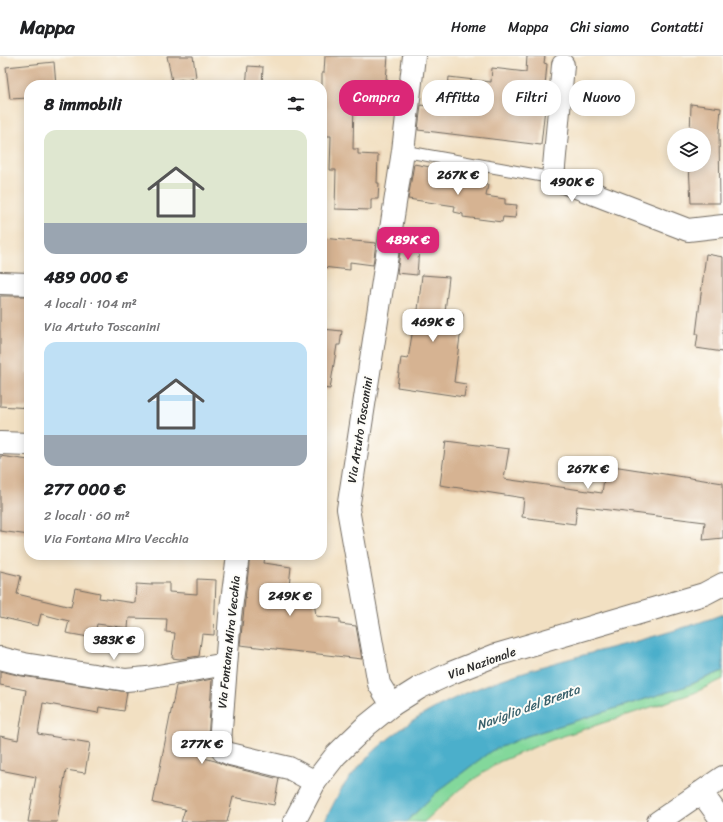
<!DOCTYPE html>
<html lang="it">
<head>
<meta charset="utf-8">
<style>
  :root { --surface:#fff; --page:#f6f6f6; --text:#202124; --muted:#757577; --line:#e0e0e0; --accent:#db2777 }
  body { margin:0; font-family:Sriracha,sans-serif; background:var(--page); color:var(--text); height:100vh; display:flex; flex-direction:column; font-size:15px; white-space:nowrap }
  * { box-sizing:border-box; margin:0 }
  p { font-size:13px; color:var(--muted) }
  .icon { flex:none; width:22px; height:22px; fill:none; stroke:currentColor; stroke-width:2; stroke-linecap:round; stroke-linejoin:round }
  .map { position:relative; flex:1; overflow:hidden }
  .sheet { position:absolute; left:24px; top:24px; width:303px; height:480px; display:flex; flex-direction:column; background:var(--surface); border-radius:16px; box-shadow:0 2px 10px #0003 }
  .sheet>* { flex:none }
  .guide { position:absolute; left:339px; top:24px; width:324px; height:36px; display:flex; gap:8px }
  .tools { position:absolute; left:667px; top:72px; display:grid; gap:8px }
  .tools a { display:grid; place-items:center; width:44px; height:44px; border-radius:50%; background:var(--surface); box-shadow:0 2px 10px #0003; font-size:20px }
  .price { position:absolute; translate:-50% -34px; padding:0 9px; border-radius:8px; background:#fff; color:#222; font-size:13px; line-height:26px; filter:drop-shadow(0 1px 2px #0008) }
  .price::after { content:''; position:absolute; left:50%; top:24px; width:12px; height:9px; margin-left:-6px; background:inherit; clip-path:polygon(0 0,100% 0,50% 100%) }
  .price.active { background:var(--accent); color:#fff }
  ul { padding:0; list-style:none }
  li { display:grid; align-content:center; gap:8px; height:212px; padding:0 20px }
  li span { display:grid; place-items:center; height:124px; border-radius:12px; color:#555 }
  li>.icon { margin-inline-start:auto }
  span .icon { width:72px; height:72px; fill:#fffc; stroke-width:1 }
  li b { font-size:17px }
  h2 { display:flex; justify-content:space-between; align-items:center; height:48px; padding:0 20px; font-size:17px }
  .pill { padding:0 14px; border-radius:16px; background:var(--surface); box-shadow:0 2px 10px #0003; font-size:14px; line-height:36px }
  .pill.active { background:var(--accent); color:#fff }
  header { display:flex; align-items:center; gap:24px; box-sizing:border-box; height:56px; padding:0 20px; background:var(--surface); border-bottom:1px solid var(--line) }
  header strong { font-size:19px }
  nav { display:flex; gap:22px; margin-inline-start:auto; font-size:14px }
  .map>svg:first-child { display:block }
</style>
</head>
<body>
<header>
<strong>Mappa</strong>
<nav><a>Home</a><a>Mappa</a><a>Chi siamo</a><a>Contatti</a></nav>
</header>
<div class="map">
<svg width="723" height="766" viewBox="0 0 723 766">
  <rect width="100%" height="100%" fill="#fdfcf7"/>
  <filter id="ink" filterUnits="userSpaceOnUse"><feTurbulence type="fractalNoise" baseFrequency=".025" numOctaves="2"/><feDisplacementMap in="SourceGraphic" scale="8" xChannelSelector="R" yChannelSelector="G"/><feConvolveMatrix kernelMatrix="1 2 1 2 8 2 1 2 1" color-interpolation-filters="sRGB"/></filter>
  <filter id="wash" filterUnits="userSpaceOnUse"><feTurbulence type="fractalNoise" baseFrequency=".012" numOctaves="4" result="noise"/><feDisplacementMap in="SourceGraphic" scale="16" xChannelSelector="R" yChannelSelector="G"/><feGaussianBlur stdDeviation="0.9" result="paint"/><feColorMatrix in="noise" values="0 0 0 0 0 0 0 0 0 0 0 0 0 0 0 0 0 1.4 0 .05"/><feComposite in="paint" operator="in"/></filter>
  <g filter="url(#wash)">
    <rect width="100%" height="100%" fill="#f2e0c2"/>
    <path fill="#83d89b" stroke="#578263" d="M 723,615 L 723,623 L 694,637 L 551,684 L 499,706 L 460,733 L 424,766 L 406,766 L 437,736 L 491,695 L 527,680 L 684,631 Z"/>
    <path fill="#4cafcb" stroke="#3c6d7b" d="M 723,558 L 723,615 L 684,631 L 527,680 L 491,695 L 437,736 L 406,766 L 324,766 C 332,752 338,736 348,724 C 435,611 599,606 723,558 Z"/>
    <g id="blocks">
      <path fill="#d6b392" d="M 167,0 L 193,0 L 196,21 L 172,25 Z
        M 325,0 L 388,0 L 386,24 L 388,24 L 388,43 L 354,42 L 353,93 L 358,93 L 358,98 L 378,99 L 377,127 L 379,127 L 378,143 L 371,143 L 371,154 L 335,153 L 336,114 L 330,114 L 331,80 L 322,80 L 322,17 L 324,17 Z
        M 527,0 L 545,0 L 544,7 L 547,8 L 543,52 L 545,52 L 541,89 L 418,74 L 421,49 L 426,50 L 428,39 L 447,42 L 449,21 L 491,26 L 492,12 L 526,16 Z
        M 54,6 L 56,29 L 29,29 L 29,42 L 10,43 L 6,11 Z
        M 248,10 L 263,11 L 262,29 L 246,29 Z
        M 691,48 L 721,52 L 719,77 L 720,147 L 691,147 L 689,109 L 704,109 L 704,79 L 690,79 Z
        M 414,108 L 441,113 L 439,123 L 488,129 L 486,140 L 505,143 L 505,148 L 517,149 L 515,162 L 503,161 L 502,166 L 463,161 L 463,158 L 454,156 L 455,150 L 408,143 Z
        M 322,182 L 376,187 L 373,209 L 350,206 L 350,214 L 322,211 Z
        M 401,190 L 419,192 L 417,219 L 397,217 Z
        M 706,198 L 723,201 L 723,296 L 696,292 L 698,278 L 696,278 Z
        M 422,219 L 449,221 L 445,256 L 463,258 L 454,326 L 466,328 L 464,341 L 397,331 L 401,302 L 408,303 L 416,254 L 418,254 Z
        M 0,240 L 29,240 L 29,283 L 27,283 L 26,318 L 29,318 L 29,352 L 0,350 Z
        M 323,273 L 342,275 L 340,289 L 337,289 L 330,333 L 322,332 Z
        M 446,385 L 509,393 L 504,423 L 602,437 L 606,409 L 723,427 L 723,482 L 703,484 L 705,466 L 577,450 L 575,468 L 522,461 L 524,442 L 440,429 Z
        M 0,400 L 29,404 L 29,479 L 0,475 Z
        M 250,499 L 265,499 L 264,507 L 291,511 L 288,539 L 313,537 L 316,560 L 340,563 L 340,568 L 356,570 L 362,603 L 240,589 Z
        M 0,515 L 21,520 L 17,538 L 71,551 L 75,532 L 100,537 L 99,542 L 135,547 L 136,528 L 152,529 L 152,527 L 169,527 L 169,536 L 197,538 L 197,523 L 216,524 L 214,579 L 202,578 L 199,600 L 180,603 L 172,602 L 175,577 L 166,576 L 167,563 L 129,562 L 128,572 L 97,568 L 94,582 L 66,577 L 69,565 L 41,558 L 38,570 L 0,561 Z
        M 0,615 L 22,620 L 127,636 L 124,655 L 99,651 L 98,657 L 43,647 L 38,678 L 90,687 L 85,717 L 66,714 L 57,766 L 28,766 L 36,721 L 0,714 L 0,680 L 18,684 L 26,634 L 0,629 Z
        M 212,623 L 208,684 L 204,702 L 215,705 L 227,710 L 279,723 L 274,749 L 233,741 L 227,766 L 181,766 L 185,753 L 153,747 L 176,630 Z"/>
    </g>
  </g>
  <g filter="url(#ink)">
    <use href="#blocks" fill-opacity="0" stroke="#716a60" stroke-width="1"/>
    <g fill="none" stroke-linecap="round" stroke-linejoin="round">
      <defs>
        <path id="lane" d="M 403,95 L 553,122"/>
        <path id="street" d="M 563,9 L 553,122 L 688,174 L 723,170
          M 0,227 L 29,228
          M 0,387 L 29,388
          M 238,499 L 230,560 L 220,686 L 223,695 L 230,698 L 289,712 L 315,726
          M 0,602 L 24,608 L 126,624 L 147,622 L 226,608
          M 392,649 L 379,628 L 348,453 L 403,95 L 414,0
          M 701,736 L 723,766
          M 658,766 L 723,721"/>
        <path id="primary" d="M 294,766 L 315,726 L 336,699 L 366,670 L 392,649 L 419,632 L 451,617 L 496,599 L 704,538 L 723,528"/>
      </defs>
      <use href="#lane" stroke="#716a60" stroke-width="13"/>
      <use href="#street" stroke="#716a60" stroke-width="24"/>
      <use href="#primary" stroke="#716a60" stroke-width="24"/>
      <use href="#lane" stroke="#fff" stroke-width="11"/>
      <use href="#street" stroke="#fff" stroke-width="22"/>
      <use href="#primary" stroke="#fff" stroke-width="22"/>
    </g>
  </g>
  <g text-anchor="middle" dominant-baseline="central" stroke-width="4" stroke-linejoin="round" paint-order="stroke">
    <g font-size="12" fill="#2b2b2b" stroke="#fdfcf7">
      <text transform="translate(360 374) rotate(-81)">Via Artuto Toscanini</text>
      <text transform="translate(229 586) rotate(-84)">Via Fontana Mira Vecchia</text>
      <text transform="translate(482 607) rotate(-20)">Via Nazionale</text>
    </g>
    <g font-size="13" font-style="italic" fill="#38606b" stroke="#fdfcf7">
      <text transform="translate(528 651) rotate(-20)">Naviglio del Brenta</text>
    </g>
  </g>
</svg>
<div class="tools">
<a><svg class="icon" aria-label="layers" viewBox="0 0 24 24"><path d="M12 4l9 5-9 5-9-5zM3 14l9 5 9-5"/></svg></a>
</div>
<b class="price" style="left:458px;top:140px">267K €</b>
<b class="price" style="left:572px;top:147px">490K €</b>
<b class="price active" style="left:408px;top:205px">489K €</b>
<b class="price" style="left:433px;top:287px">469K €</b>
<b class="price" style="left:588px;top:434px">267K €</b>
<b class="price" style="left:290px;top:561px">249K €</b>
<b class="price" style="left:114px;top:605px">383K €</b>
<b class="price" style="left:202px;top:709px">277K €</b>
<div class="guide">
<a class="pill active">Compra</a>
<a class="pill">Affitta</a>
<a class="pill">Filtri</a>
<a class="pill">Nuovo</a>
</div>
<section class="sheet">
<h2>8 immobili<svg class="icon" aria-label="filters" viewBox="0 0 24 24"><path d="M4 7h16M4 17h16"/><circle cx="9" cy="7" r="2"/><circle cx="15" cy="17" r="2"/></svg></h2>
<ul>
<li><span style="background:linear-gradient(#dfe7d0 75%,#9aa5b1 0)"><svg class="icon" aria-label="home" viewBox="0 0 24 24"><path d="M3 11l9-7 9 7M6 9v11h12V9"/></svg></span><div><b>489 000 €</b><p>4 locali · 104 m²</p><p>Via Artuto Toscanini</p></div></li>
<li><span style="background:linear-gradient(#bfe0f5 75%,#9aa5b1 0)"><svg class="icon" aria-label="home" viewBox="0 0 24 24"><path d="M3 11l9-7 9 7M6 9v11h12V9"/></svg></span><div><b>277 000 €</b><p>2 locali · 60 m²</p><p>Via Fontana Mira Vecchia</p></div></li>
</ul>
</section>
</div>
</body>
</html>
